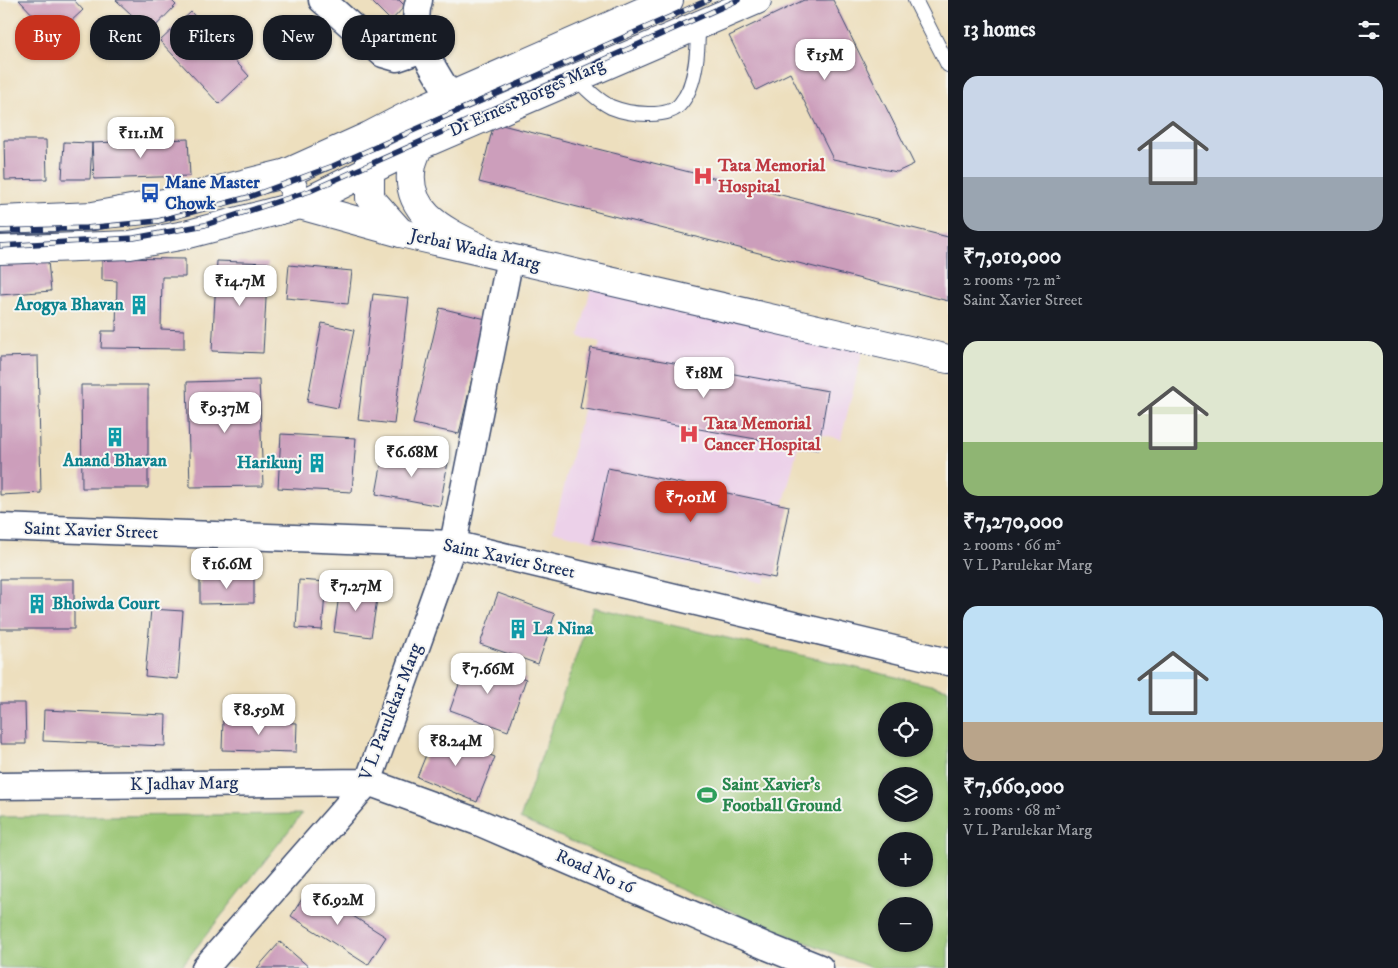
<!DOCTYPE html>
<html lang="en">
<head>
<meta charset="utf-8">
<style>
  :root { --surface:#171b24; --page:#20242c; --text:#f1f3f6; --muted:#9ea1a6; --accent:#c8321e }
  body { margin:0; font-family:"IM FELL DW Pica",serif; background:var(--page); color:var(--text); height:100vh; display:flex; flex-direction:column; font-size:19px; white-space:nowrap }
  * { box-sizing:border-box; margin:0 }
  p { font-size:16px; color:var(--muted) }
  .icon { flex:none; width:28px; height:28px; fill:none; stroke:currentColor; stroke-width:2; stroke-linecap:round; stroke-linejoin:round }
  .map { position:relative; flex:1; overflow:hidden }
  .sheet { display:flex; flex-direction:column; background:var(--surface); width:450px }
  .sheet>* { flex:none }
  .guide { position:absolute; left:15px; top:15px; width:475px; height:45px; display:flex; gap:10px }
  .controls { position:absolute; left:878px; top:702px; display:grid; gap:10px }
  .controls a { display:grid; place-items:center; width:55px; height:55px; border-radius:50%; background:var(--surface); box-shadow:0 1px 4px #0004; font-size:25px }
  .price { position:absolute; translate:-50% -42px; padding:0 11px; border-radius:10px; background:#fff; color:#222; font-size:16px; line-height:32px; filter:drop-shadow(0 1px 2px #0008) }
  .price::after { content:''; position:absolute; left:50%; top:30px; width:15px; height:11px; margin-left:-8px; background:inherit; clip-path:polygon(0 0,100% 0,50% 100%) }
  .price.on { background:var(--accent); color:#fff }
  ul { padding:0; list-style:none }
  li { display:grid; align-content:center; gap:10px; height:265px; padding:0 15px }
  li span { display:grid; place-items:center; height:155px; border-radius:15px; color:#555 }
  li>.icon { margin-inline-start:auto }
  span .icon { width:90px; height:90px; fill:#fffc; stroke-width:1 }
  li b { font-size:21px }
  h2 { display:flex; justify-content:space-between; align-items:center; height:60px; padding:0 15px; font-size:21px }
  .tag { padding:0 18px; border-radius:20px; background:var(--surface); box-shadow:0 1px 4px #0004; font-size:18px; line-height:45px }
  .tag.on { background:var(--accent); color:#fff }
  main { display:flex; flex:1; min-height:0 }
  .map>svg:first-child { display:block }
</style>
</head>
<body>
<main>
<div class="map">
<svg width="948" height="968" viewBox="0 0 948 968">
  <rect width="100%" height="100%" fill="#f6f6f2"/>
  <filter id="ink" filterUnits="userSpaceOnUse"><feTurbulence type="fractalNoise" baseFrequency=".02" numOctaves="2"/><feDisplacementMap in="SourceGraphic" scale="10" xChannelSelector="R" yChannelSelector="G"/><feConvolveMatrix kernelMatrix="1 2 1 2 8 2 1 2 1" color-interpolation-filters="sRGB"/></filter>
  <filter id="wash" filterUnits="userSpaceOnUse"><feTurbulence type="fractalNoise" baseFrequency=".0096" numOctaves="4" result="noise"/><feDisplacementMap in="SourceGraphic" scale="20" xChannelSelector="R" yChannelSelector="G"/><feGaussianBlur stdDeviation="1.12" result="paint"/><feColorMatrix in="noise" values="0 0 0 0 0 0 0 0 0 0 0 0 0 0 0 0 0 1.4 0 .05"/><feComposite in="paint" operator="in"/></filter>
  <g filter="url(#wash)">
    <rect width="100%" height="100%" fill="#eddfbe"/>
    <path fill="#ecd1e9" d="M 593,279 L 864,346 L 841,439 L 802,430 L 764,583 L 553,531 L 600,342 L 579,337 Z"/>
    <path fill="#98c471" stroke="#5a7a68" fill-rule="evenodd" d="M 593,607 L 948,689 L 948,968 L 872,968 L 780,932 L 520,819 ZM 886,711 L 924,711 L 924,749 L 886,749 ZM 886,776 L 924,776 L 924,814 L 886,814 ZM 886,841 L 924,841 L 924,879 L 886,879 ZM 886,906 L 924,906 L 924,944 L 886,944 Z
      M 302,814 L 180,968 L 0,968 L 0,817 Z"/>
    <g id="blocks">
      <path fill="#cc9ebb" d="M 19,0 L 74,0 L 83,10 L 54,37 Z
        M 116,0 L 171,0 L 176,5 L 150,32 Z
        M 370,0 L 399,0 L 405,6 L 391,21 Z
        M 804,0 L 833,0 L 914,164 L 897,172 L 833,159 L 790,73 L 756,90 L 729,36 Z
        M 191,12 L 249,76 L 219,104 L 160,41 Z
        M 494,123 L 948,237 L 948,301 L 479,182 Z
        M 188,139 L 190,176 L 94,179 L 92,143 Z
        M 4,140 L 46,140 L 47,179 L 5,180 Z
        M 64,142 L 92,143 L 90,179 L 62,179 Z
        M 47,252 L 51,291 L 0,295 L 0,256 Z
        M 102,258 L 185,259 L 185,277 L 162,277 L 161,329 L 184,330 L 184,349 L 101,348 L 102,331 L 116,331 L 117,281 L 102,280 Z
        M 217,261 L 268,263 L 263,353 L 212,351 Z
        M 289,265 L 352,271 L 348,304 L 286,298 Z
        M 373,294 L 409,298 L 394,424 L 358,420 Z
        M 440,308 L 486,319 L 459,434 L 413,424 Z
        M 322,323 L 354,330 L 338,408 L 307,402 Z
        M 591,348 L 828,391 L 818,450 L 580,408 Z
        M 38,356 L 41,493 L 0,495 L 0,357 Z
        M 259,380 L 263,486 L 190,487 L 187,382 Z
        M 81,385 L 148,385 L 148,488 L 82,488 Z
        M 281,434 L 356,438 L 352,492 L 278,488 Z
        M 384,450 L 448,462 L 440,506 L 376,494 Z
        M 608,468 L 789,506 L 775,578 L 593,540 Z
        M 254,575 L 254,603 L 200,604 L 200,576 Z
        M 0,579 L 74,579 L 74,629 L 0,629 Z
        M 299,580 L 326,582 L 322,630 L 296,628 Z
        M 340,587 L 378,593 L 371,637 L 334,632 Z
        M 498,593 L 555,614 L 538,664 L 480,644 Z
        M 151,609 L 183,611 L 178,679 L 145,676 Z
        M 468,659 L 526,679 L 508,731 L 450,710 Z
        M 0,703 L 25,703 L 26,744 L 0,744 Z
        M 44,710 L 166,715 L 165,746 L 43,741 Z
        M 223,720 L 297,723 L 296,752 L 222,750 Z
        M 435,733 L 495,757 L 477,802 L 417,777 Z
        M 309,888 L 386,937 L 368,965 L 291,916 Z
        M 280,942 L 310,968 L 257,968 Z"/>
    </g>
  </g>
  <g filter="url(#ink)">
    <use href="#blocks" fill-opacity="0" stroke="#3a496c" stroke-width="1"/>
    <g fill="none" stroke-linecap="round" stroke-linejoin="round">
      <defs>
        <path id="service" d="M 915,0 L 948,65
          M 576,76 C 584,88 599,101 611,107 C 628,114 669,120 681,103 C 697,84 698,48 698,25"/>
        <path id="minor" d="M 322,0 L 383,54 L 397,58 L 423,49
          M 419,0 C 408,35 433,67 450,96
          M 0,527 L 453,544 L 948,662
          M 0,786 L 368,782 L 478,822 L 768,947 L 820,968
          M 205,968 L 368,782 L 453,544 L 510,258"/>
        <path id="tertiary" d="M 287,173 L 300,205 L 401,233 L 948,359"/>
        <path id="secondary" d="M 421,136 C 420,147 414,155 412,165 C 402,217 453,234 490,253
          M 370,154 L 370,198 L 401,233
          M 0,220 L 93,216 L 175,201 L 287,173 L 369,136 L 423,108 L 669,0
          M 0,250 L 130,245 L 185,235 L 300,205 L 421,145 L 757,0"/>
      </defs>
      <use href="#service" stroke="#3a496c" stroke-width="16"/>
      <use href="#minor" stroke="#3a496c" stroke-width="29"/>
      <use href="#tertiary" stroke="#3a496c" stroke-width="30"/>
      <use href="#secondary" stroke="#3a496c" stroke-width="30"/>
      <use href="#service" stroke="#fff" stroke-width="14"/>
      <use href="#minor" stroke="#fff" stroke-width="26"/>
      <use href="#tertiary" stroke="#fff" stroke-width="28"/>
      <use href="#secondary" stroke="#fff" stroke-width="28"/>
      <defs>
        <path id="rail" d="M 0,231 L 86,228 L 158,221 L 249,197 L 333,166 L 708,0
          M 0,246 L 134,238 L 205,225 L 310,191 L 738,0"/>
      </defs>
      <use href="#rail" stroke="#1b2f5e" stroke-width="5.5"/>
      <use href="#rail" stroke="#f6f6f2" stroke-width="4" stroke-dasharray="11" stroke-linecap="butt"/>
    </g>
  </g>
  <defs>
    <symbol id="hospital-bare" viewBox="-9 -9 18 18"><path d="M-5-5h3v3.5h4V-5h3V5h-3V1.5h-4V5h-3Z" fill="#e0444e" stroke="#f6f6f2" stroke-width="2.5" paint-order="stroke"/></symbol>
    <symbol id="bus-bare" viewBox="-9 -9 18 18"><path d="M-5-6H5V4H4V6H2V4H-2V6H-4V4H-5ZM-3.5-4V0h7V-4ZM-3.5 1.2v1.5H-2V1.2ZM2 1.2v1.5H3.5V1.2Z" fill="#1a4fb4" stroke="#f6f6f2" stroke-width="2.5" paint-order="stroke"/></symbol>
    <symbol id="building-bare" viewBox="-9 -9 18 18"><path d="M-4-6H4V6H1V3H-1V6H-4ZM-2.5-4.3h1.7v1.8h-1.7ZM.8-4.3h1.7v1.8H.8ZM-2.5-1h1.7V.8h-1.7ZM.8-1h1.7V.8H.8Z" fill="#0f9aa8" stroke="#f6f6f2" stroke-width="2.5" paint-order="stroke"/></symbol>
    <symbol id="stadium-bare" viewBox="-9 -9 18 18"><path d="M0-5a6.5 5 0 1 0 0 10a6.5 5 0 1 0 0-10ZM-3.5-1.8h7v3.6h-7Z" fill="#2e9e5b" stroke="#f6f6f2" stroke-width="2.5" paint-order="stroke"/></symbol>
  </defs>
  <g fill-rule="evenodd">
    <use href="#hospital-bare" x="689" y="162" width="28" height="28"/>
    <use href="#bus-bare" x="136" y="179" width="28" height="28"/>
    <use href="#building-bare" x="125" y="291" width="28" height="28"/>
    <use href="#hospital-bare" x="675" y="420" width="28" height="28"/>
    <use href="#building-bare" x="101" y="423" width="28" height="28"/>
    <use href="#building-bare" x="303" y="449" width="28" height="28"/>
    <use href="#building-bare" x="23" y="590" width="28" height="28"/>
    <use href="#building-bare" x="504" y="615" width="28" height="28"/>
    <use href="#stadium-bare" x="693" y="781" width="28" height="28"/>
  </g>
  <g text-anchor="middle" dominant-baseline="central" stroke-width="4" stroke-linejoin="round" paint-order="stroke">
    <g font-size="18" fill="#1b2f5e" stroke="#f6f6f2">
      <text transform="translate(527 98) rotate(-24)">Dr Ernest Borges Marg</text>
      <text transform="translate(475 250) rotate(13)">Jerbai Wadia Marg</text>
      <text transform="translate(91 531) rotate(2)">Saint Xavier Street</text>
      <text transform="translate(509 559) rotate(12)">Saint Xavier Street</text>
      <text transform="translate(391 712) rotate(-69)">V L Parulekar Marg</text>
      <text transform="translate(184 784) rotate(-1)">K Jadhav Marg</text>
      <text transform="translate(595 872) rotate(24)">Road No 16</text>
    </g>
    <g font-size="18" font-weight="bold" fill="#be3a42" stroke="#f6f6f2" text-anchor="start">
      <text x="718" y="166">Tata Memorial<tspan x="718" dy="21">Hospital</tspan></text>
      <text x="704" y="424">Tata Memorial<tspan x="704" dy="21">Cancer Hospital</tspan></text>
    </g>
    <g font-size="18" font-weight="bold" fill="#164399" stroke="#f6f6f2" text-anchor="start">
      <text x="165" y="183">Mane Master<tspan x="165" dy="21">Chowk</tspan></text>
    </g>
    <g font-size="18" font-weight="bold" fill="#0d838f" stroke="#f6f6f2" text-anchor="end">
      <text x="124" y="305">Arogya Bhavan</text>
      <text x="115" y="461" text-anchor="middle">Anand Bhavan</text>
      <text x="302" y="463">Harikunj</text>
      <text x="52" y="604" text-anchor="start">Bhoiwda Court</text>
      <text x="533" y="629" text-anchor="start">La Nina</text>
    </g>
    <g font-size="18" font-weight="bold" fill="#27864d" stroke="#f6f6f2" text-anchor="start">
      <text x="722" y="785">Saint Xavier's<tspan x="722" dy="21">Football Ground</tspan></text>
    </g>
  </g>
</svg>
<div class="controls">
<a><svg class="icon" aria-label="locate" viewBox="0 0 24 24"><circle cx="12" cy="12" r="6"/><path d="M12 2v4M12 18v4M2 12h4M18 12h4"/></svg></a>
<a><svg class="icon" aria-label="layers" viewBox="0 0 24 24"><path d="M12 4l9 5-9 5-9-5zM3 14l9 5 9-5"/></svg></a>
<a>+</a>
<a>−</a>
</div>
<b class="price" style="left:825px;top:81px">₹15M</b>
<b class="price" style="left:141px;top:159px">₹11.1M</b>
<b class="price" style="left:240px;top:307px">₹14.7M</b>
<b class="price" style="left:704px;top:399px">₹18M</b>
<b class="price" style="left:225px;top:434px">₹9.37M</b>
<b class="price" style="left:412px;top:478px">₹6.68M</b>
<b class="price on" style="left:691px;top:523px">₹7.01M</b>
<b class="price" style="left:227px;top:590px">₹16.6M</b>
<b class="price" style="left:356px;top:612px">₹7.27M</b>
<b class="price" style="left:488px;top:695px">₹7.66M</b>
<b class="price" style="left:259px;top:736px">₹8.59M</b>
<b class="price" style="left:456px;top:767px">₹8.24M</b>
<b class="price" style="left:338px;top:926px">₹6.92M</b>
<div class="guide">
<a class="tag on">Buy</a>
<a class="tag">Rent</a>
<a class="tag">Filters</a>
<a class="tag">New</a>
<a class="tag">Apartment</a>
</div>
</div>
<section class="sheet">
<h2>13 homes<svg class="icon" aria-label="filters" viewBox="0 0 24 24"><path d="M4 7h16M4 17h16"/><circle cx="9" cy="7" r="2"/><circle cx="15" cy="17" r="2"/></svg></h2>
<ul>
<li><span style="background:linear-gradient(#c9d6e8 65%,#9aa5b1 0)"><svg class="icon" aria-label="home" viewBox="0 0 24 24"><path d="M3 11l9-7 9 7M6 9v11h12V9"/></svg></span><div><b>₹7,010,000</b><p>2 rooms · 72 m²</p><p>Saint Xavier Street</p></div></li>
<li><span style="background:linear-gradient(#dfe7d0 65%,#8fb573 0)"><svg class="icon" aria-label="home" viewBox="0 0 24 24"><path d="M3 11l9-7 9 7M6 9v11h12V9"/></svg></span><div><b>₹7,270,000</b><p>2 rooms · 66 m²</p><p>V L Parulekar Marg</p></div></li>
<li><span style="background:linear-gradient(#bfe0f5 75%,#b9a48a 0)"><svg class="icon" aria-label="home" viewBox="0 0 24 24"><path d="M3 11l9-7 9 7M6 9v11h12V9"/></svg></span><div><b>₹7,660,000</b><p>2 rooms · 68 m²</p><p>V L Parulekar Marg</p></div></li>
</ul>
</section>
</main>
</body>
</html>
